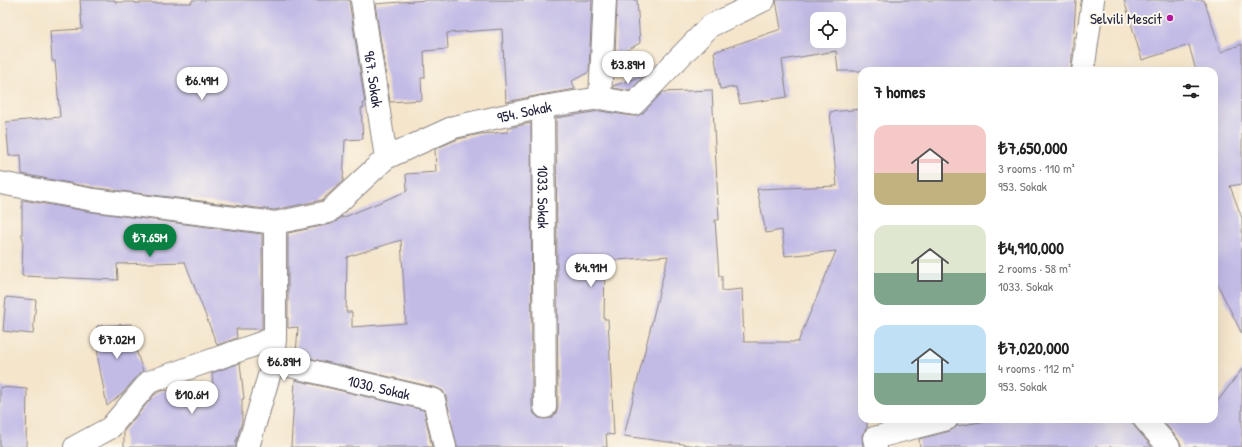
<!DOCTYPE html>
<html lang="en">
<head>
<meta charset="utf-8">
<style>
  :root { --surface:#fff; --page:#f2f2f2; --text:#222; --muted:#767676; --accent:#0b8043 }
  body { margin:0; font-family:"Patrick Hand",sans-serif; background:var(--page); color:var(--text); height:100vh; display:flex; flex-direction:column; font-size:15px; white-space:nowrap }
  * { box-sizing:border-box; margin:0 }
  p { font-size:13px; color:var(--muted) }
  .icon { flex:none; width:22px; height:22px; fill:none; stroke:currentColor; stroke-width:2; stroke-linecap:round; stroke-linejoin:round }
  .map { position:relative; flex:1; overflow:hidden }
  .sheet { position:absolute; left:858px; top:67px; width:360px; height:356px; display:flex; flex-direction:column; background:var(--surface); border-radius:12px; box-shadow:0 4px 16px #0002 }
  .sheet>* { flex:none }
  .fabs { position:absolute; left:810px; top:12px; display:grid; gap:8px }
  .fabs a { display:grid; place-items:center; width:36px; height:36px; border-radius:8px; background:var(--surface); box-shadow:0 4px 16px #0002; font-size:20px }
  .price { position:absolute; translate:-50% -34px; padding:0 9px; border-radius:14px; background:#fff; color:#222; font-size:13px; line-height:26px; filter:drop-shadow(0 1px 2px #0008) }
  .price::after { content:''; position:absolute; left:50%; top:24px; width:12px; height:9px; margin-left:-6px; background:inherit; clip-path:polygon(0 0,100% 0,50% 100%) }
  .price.on { background:var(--accent); color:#fff }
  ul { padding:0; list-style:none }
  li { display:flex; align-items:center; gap:12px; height:100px; padding:0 16px }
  li span { display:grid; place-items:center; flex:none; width:112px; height:80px; border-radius:12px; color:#555 }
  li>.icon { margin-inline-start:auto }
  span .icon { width:48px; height:48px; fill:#fffc; stroke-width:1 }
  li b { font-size:17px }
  h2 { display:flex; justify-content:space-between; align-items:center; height:48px; padding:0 16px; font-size:17px }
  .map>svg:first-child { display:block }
</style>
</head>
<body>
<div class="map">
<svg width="1242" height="447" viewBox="0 0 1242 447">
  <rect width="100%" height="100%" fill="#fbf7ec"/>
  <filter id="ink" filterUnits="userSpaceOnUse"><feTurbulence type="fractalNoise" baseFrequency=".025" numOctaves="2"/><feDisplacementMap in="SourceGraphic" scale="8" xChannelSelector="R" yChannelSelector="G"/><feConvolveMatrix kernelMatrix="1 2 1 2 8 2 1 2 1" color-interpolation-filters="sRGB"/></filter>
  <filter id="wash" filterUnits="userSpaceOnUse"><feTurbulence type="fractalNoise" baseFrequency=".012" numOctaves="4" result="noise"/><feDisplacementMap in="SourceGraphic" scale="16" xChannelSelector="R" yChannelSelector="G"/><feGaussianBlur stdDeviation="0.9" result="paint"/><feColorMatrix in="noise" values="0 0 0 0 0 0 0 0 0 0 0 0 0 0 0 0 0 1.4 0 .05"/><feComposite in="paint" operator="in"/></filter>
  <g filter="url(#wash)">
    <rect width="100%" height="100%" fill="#f4e5cb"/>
    <g id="blocks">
      <path fill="#c2bbe6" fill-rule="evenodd" d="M 80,0 L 115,0 L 115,2 L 135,2 L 135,3 L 192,3 L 192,0 L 349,0 L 365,103 L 363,103 L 364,108 L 361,108 L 363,139 L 345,140 L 343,181 L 322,200 L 274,210 L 96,188 L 22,174 L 21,155 L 9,156 L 6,122 L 60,117 L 55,61 L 52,61 L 50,31 L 82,29 Z
        M 427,0 L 592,0 L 589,72 L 572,81 L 575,89 L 540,95 L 506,102 L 502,29 L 447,33 L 448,49 L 424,51 L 425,78 L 421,78 L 422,100 L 390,102 L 375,4 Z
        M 617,0 L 637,0 L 640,43 L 615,57 Z
        M 776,0 L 1076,0 L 1071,71 L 838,71 L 836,51 L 782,60 L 787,97 L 740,104 L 736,87 L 720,89 L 714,52 L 781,29 ZM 817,19 L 839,19 L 839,41 L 817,41 Z
        M 1124,0 L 1204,0 L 1221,52 L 1242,44 L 1242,184 L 1230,186 L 1242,218 L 1242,334 L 1214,277 L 1214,71 L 1196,71 L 1189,45 L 1142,60 Z
        M 643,76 L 643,77 L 630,91 L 613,88 L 613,86 Z
        M 712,90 L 719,220 L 715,220 L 719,276 L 722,276 L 722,291 L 742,289 L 744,342 L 798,342 L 836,251 L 785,256 L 782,230 L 766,233 L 757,189 L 837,186 L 830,112 L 862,109 L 862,419 L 867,419 L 867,428 L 862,435 L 863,447 L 705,447 L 624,436 L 668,256 L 605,261 L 604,319 L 608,319 L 614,435 L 606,434 L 607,447 L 457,447 L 446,397 L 443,391 L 437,388 L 296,355 L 298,327 L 288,328 L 288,233 L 331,224 L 337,221 L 342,216 L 342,218 L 407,191 L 406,174 L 436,172 L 435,149 L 458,139 L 480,134 L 508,132 L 508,128 L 531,123 L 532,407 L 534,414 L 539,418 L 545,419 L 552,418 L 556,413 L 558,407 L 556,118 L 600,111 L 632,116 L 637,116 L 643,113 L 663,92 ZM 401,240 L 406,323 L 352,327 L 352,312 L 346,312 L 347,257 Z
        M 22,200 L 92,212 L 262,234 L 262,329 L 236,329 L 237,338 L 217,345 L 185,262 L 117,264 L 118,280 L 22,276 L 23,237 L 22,237 Z
        M 6,297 L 36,300 L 33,334 L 3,331 Z
        M 131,324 L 132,338 L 143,371 L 139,374 L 123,393 L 107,406 L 98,359 L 97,326 Z
        M 240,363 L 244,399 L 242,399 L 242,421 L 237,440 L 236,440 L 236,447 L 124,447 L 124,431 L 154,395 L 160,391 L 213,385 L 212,373 Z
        M 1242,369 L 1242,447 L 1181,447 L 1181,444 L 1178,439 L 1161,419 L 1214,419 L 1214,406 Z
        M 295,380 L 424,410 L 432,447 L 291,447 Z
        M 0,387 L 27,389 L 26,447 L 0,447 Z
        M 998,419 L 1132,419 L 1132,422 L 1135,427 L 1152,447 L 920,447 L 919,439 L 950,431 L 957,426 Z"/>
    </g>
  </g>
  <g filter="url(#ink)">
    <use href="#blocks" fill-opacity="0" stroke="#8b8483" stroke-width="1"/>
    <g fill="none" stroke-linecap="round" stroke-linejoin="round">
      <defs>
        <g id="minor">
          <path id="s1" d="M 362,0 L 386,158"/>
          <path d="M 1083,71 L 1093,0"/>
          <path d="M 600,98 L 605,0"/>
          <path id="s2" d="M 543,107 L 545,407"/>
          <path id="s3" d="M 0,183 L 94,200 L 275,223 L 328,212 L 386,158 L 454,127 L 543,107 L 600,98 L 634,104 L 710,26 L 764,0"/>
          <path id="s4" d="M 275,223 L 275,338 L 273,362 L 434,400 L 445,447"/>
          <path d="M 1144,419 L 1169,447"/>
          <path d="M 75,447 L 110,428 L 149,382 L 275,338"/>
          <path d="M 248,447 L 273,362"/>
          <path d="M 876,447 L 874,438 L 947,419"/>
        </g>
      </defs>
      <use href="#minor" stroke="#8b8483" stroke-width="24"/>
      <use href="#minor" stroke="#fff" stroke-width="22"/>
    </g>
  </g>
  <circle fill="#b5179e" stroke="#fbf7ec" stroke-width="1.5" cx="1170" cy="18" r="4"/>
  <g text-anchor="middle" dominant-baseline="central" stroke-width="4" stroke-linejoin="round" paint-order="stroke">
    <g font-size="15" fill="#22223b" stroke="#fbf7ec" text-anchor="end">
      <text x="1162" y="18">Selvili Mescit</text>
    </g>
    <g font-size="15" fill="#22223b" stroke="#fbf7ec">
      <text stroke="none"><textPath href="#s1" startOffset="80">967. Sokak</textPath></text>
      <text stroke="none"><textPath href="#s3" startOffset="558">954. Sokak</textPath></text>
      <text stroke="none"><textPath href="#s2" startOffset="90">1033. Sokak</textPath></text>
      <text stroke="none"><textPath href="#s4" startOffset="248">1030. Sokak</textPath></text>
    </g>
  </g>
</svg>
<div class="fabs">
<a><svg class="icon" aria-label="locate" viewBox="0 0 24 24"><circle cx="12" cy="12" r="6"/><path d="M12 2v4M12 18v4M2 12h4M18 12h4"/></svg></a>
</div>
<b class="price" style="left:628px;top:85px">₺3.89M</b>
<b class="price" style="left:202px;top:101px">₺6.49M</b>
<b class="price on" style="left:150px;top:258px">₺7.65M</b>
<b class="price" style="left:591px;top:288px">₺4.91M</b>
<b class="price" style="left:117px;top:360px">₺7.02M</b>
<b class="price" style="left:284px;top:382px">₺6.89M</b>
<b class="price" style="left:192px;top:415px">₺10.6M</b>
<section class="sheet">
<h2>7 homes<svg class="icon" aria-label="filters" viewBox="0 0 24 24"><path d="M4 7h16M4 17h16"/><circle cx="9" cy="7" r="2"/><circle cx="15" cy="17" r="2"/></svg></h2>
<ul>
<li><span style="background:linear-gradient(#f6c9c9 60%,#c2b280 0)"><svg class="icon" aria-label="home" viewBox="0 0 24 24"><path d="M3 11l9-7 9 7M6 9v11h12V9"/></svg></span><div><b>₺7,650,000</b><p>3 rooms · 110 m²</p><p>953. Sokak</p></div></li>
<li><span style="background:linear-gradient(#dfe7d0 60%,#7fa58c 0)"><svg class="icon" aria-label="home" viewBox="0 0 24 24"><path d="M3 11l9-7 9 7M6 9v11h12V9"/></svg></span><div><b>₺4,910,000</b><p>2 rooms · 58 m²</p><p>1033. Sokak</p></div></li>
<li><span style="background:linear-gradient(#bfe0f5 60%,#7fa58c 0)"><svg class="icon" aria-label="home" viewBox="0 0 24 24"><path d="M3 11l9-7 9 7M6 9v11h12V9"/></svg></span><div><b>₺7,020,000</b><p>4 rooms · 112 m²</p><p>953. Sokak</p></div></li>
</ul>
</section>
</div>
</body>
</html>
